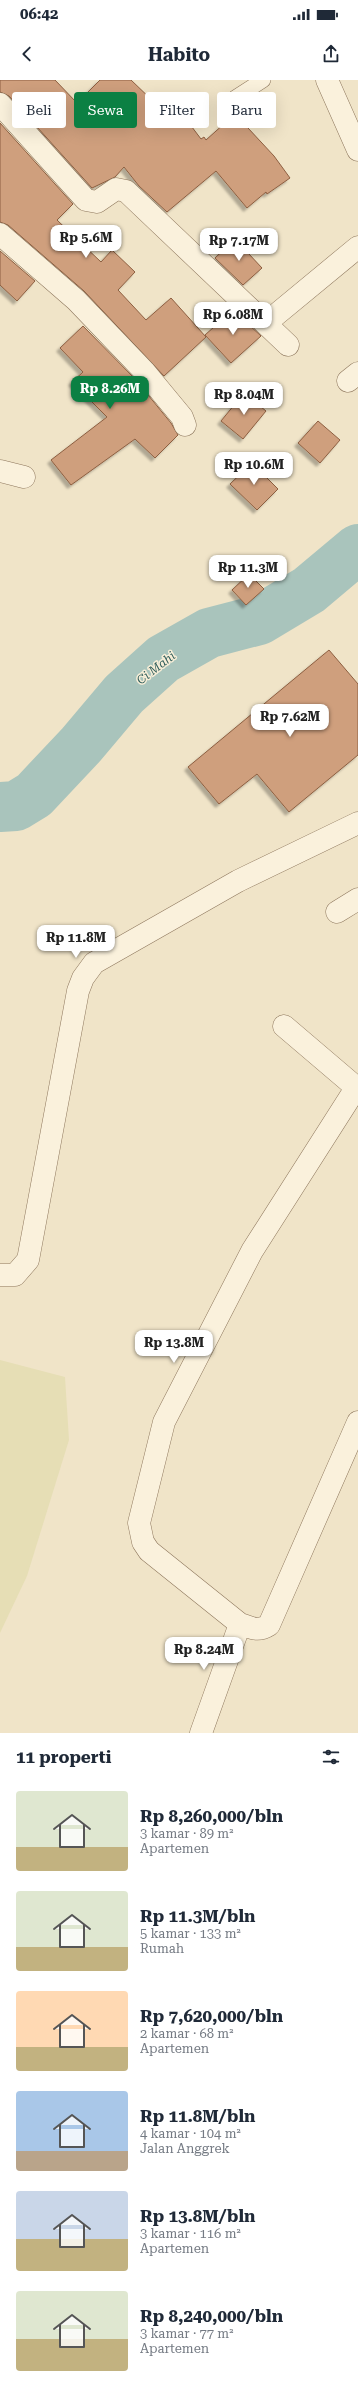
<!DOCTYPE html>
<html lang="id">
<head>
<meta charset="utf-8">
<style>
  :root { --surface:#fff; --page:#f6f6f7; --text:#1f2937; --muted:#747a83; --accent:#0b8043 }
  body { margin:0; font-family:"Roboto Serif",serif; background:var(--page); color:var(--text); height:100vh; display:flex; flex-direction:column; font-size:15px; white-space:nowrap }
  * { box-sizing:border-box; margin:0 }
  p { font-size:13px; color:var(--muted) }
  .icon { flex:none; width:22px; height:22px; fill:none; stroke:currentColor; stroke-width:2; stroke-linecap:round; stroke-linejoin:round }
  .map { position:relative; height:1653px; overflow:hidden }
  .panel { display:flex; flex-direction:column; background:var(--surface); flex:1 }
  .panel>* { flex:none }
  .top-card { position:absolute; left:12px; top:12px; width:334px; height:36px; display:flex; gap:8px }
  .price { position:absolute; translate:-50% -34px; padding:0 9px; border-radius:8px; background:#fff; color:#222; font-size:13px; line-height:26px; filter:drop-shadow(0 1px 2px #0008) }
  .price::after { content:''; position:absolute; left:50%; top:24px; width:12px; height:9px; margin-left:-6px; background:inherit; clip-path:polygon(0 0,100% 0,50% 100%) }
  .price.active { background:var(--accent); color:#fff }
  ul { padding:0; list-style:none }
  li { display:flex; align-items:center; gap:12px; height:100px; padding:0 16px }
  li span { display:grid; place-items:center; flex:none; width:112px; height:80px; border-radius:4px; color:#555 }
  li>.icon { margin-inline-start:auto }
  span .icon { width:48px; height:48px; fill:#fffc; stroke-width:1 }
  li b { font-size:17px }
  h2 { display:flex; justify-content:space-between; align-items:center; height:48px; padding:0 16px; font-size:17px }
  .chip { padding:0 14px; border-radius:4px; background:var(--surface); box-shadow:0 4px 16px #0002; font-size:14px; line-height:36px }
  .chip.active { background:var(--accent); color:#fff }
  .status { display:flex; justify-content:space-between; align-items:center; height:28px; padding:0 20px; background:var(--surface); direction:ltr }
  .status svg { height:11px; fill:currentColor }
  header { display:flex; justify-content:space-between; align-items:center; height:52px; padding:0 16px; background:var(--surface); font-size:18px; font-weight:700 }
  .map>svg:first-child { display:block }
</style>
</head>
<body>
<div class="status"><b>06:42</b><svg viewBox="0 0 49 12"><path d="M0 12V9h3v3zM5 12V6h3v6zM10 12V3h3v9zM15 12V0h3v12zM26 1h20v11H26zM47 4h2v5h-2z"/></svg></div>
<header><svg class="icon" aria-label="back" viewBox="0 0 24 24"><path d="M15 5l-7 7 7 7"/></svg>Habito<svg class="icon" aria-label="share" viewBox="0 0 24 24"><path d="M12 15V3M7 8l5-5 5 5M5 13v7h14v-7"/></svg></header>
<div class="map">
<svg width="358" height="1653" viewBox="0 0 358 1653">
  <defs>
    <filter id="shadow"><feDropShadow dx="-3.5" dy="3.5" stdDeviation="1" flood-color="#0004"/></filter>
  </defs>
  <rect width="100%" height="100%" fill="#f0e4c8"/>
  <path fill="#e6deb5" d="M 0,1280 L 65,1297 L 69,1360 L 27,1496 L 0,1553 Z"/>
  <g fill="none" stroke-linecap="round" stroke-linejoin="round">
    <path stroke="#a9c4bc" stroke-width="50" d="M 0,727 L 16,726 L 34,715 L 81,665 L 124,614 L 163,579 L 209,553 L 259,540 L 309,510 L 358,469"/>
  </g>
  <path fill="#cf9f7d" stroke="#8d5f41" filter="url(#shadow)" d="M 0,0 L 55,0 L 77,23 L 100,0 L 131,0 L 155,23 L 167,14 L 201,59 L 204,57 L 206,60 L 235,34 L 274,76 L 290,98 L 267,114 L 266,112 L 247,128 L 216,91 L 167,132 L 139,106 L 124,87 L 115,97 L 92,108 L 9,16 L 0,12 Z
    M 0,43 L 73,124 L 57,140 L 101,182 L 112,170 L 135,192 L 118,210 L 146,240 L 171,218 L 206,257 L 164,296 L 84,211 L 8,145 L 0,142 Z
    M 235,159 L 262,188 L 243,205 L 215,178 Z
    M 0,171 L 35,201 L 17,221 L 0,205 Z
    M 233,230 L 261,256 L 231,283 L 205,255 Z
    M 83,246 L 135,299 L 171,343 L 178,355 L 155,378 L 135,359 L 71,405 L 51,380 L 107,337 L 72,302 L 83,292 L 60,268 Z
    M 244,313 L 266,331 L 243,359 L 221,341 Z
    M 318,341 L 340,360 L 320,383 L 298,363 Z
    M 252,383 L 278,409 L 257,430 L 230,404 Z
    M 249,494 L 264,509 L 246,525 L 232,510 Z
    M 329,570 L 358,604 L 358,675 L 289,732 L 257,694 L 219,724 L 188,687 Z"/>
  <g fill="none" stroke-linecap="round" stroke-linejoin="round">
    <defs>
      <path id="lane" d="M 235,18 L 263,0"/>
      <path id="street" d="M 327,0 L 358,70
        M 0,24 L 86,120 L 97,122 L 116,109 L 126,111 L 288,265
        M 0,154 L 76,220 L 144,291 L 182,337 L 185,345
        M 266,243 L 358,167
        M 348,301 L 358,293
        M 0,391 L 24,397
        M 337,832 L 358,819
        M 284,946 L 358,1009
        M 356,1008 L 252,1171 L 164,1342 L 139,1443 L 143,1462 L 149,1471 L 240,1544 C 252,1548 258,1552 269,1545 L 358,1342
        M 0,1195 L 15,1195 L 28,1180 L 78,911 L 83,898 L 94,883 L 238,801 L 358,743
        M 201,1653 L 240,1544"/>
    </defs>
    <use href="#lane" stroke="#8d765c" stroke-width="16"/>
    <use href="#street" stroke="#8d765c" stroke-width="23"/>
    <use href="#lane" stroke="#faf1dc" stroke-width="15"/>
    <use href="#street" stroke="#faf1dc" stroke-width="22"/>
  </g>
  <g text-anchor="middle" dominant-baseline="central" stroke-width="3" stroke-linejoin="round" paint-order="stroke">
    <g font-size="12" font-style="italic" fill="#2f5d5a" stroke="#f7eed8">
      <text transform="translate(156 588) rotate(-38)">Ci Mahi</text>
    </g>
  </g>
</svg>
<b class="price" style="left:86px;top:179px">Rp 5.6M</b>
<b class="price" style="left:239px;top:182px">Rp 7.17M</b>
<b class="price" style="left:233px;top:256px">Rp 6.08M</b>
<b class="price active" style="left:110px;top:330px">Rp 8.26M</b>
<b class="price" style="left:244px;top:336px">Rp 8.04M</b>
<b class="price" style="left:254px;top:406px">Rp 10.6M</b>
<b class="price" style="left:248px;top:509px">Rp 11.3M</b>
<b class="price" style="left:290px;top:658px">Rp 7.62M</b>
<b class="price" style="left:76px;top:879px">Rp 11.8M</b>
<b class="price" style="left:174px;top:1284px">Rp 13.8M</b>
<b class="price" style="left:204px;top:1591px">Rp 8.24M</b>
<div class="top-card">
<a class="chip">Beli</a>
<a class="chip active">Sewa</a>
<a class="chip">Filter</a>
<a class="chip">Baru</a>
</div>
</div>
<section class="panel">
<h2>11 properti<svg class="icon" aria-label="filters" viewBox="0 0 24 24"><path d="M4 7h16M4 17h16"/><circle cx="9" cy="7" r="2"/><circle cx="15" cy="17" r="2"/></svg></h2>
<ul>
<li><span style="background:linear-gradient(#dfe7d0 70%,#c2b280 0)"><svg class="icon" aria-label="home" viewBox="0 0 24 24"><path d="M3 11l9-7 9 7M6 9v11h12V9"/></svg></span><div><b>Rp 8,260,000/bln</b><p>3 kamar · 89 m²</p><p>Apartemen</p></div></li>
<li><span style="background:linear-gradient(#dfe7d0 70%,#c2b280 0)"><svg class="icon" aria-label="home" viewBox="0 0 24 24"><path d="M3 11l9-7 9 7M6 9v11h12V9"/></svg></span><div><b>Rp 11.3M/bln</b><p>5 kamar · 133 m²</p><p>Rumah</p></div></li>
<li><span style="background:linear-gradient(#ffd9b3 70%,#c2b280 0)"><svg class="icon" aria-label="home" viewBox="0 0 24 24"><path d="M3 11l9-7 9 7M6 9v11h12V9"/></svg></span><div><b>Rp 7,620,000/bln</b><p>2 kamar · 68 m²</p><p>Apartemen</p></div></li>
<li><span style="background:linear-gradient(#a9c7e8 75%,#b9a48a 0)"><svg class="icon" aria-label="home" viewBox="0 0 24 24"><path d="M3 11l9-7 9 7M6 9v11h12V9"/></svg></span><div><b>Rp 11.8M/bln</b><p>4 kamar · 104 m²</p><p>Jalan Anggrek</p></div></li>
<li><span style="background:linear-gradient(#c9d6e8 60%,#c2b280 0)"><svg class="icon" aria-label="home" viewBox="0 0 24 24"><path d="M3 11l9-7 9 7M6 9v11h12V9"/></svg></span><div><b>Rp 13.8M/bln</b><p>3 kamar · 116 m²</p><p>Apartemen</p></div></li>
<li><span style="background:linear-gradient(#dfe7d0 60%,#c2b280 0)"><svg class="icon" aria-label="home" viewBox="0 0 24 24"><path d="M3 11l9-7 9 7M6 9v11h12V9"/></svg></span><div><b>Rp 8,240,000/bln</b><p>3 kamar · 77 m²</p><p>Apartemen</p></div></li>
</ul>
</section>
</body>
</html>
